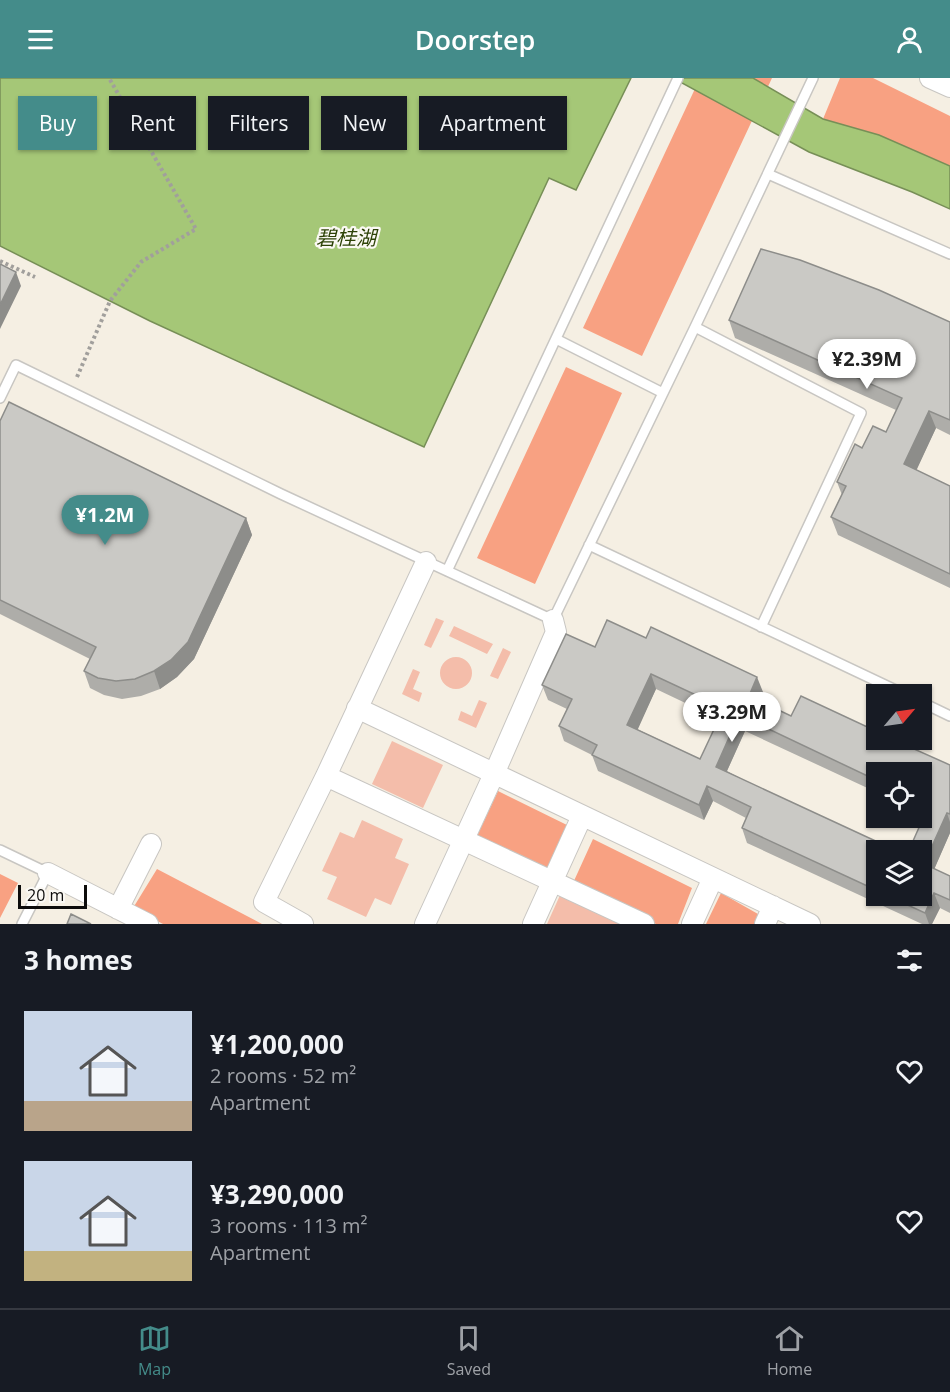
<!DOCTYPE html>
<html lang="en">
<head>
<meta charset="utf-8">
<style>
  :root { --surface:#171b24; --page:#242831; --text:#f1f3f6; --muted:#9ea1a6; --line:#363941; --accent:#448c8a }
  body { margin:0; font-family:"Open Sans","Noto Sans SC",sans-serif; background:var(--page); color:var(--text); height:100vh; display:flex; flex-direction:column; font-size:22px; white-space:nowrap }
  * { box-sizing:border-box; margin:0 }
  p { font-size:20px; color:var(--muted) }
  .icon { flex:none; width:33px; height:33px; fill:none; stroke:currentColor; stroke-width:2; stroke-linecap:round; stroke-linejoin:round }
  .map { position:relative; height:846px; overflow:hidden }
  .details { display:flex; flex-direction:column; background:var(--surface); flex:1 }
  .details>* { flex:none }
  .top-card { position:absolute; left:18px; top:18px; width:600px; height:54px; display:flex; gap:12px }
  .needle { width:39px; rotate:61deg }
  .buttons { position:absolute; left:866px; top:606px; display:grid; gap:12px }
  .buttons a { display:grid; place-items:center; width:66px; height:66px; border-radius:0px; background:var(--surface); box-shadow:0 2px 4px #0004; font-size:30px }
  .scale { position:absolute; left:18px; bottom:15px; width:69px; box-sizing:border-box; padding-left:6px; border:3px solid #0d0c0b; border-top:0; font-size:16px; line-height:21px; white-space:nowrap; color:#0d0c0b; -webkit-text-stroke:4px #fbf9f4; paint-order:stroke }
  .price { position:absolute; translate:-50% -51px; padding:0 14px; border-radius:21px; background:#fff; color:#222; font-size:20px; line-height:39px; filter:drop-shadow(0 2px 3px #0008) }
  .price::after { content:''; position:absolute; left:50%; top:36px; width:18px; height:14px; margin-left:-9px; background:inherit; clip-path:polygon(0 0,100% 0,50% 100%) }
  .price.current { background:var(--accent); color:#fff }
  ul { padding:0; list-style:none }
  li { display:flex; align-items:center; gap:18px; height:150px; padding:0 24px }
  li span { display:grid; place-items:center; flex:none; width:168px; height:120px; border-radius:0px; color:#555 }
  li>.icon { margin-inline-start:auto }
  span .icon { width:72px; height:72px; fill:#fffc; stroke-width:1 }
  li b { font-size:26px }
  h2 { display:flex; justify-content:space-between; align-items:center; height:72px; padding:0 24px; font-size:26px }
  .pill { padding:0 21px; border-radius:0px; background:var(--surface); box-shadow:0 2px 4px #0004; font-size:21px; line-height:54px }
  .pill.current { background:var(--accent); color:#fff }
  header { display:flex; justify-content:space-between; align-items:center; height:78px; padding:0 24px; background:var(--accent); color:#fff; font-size:27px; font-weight:600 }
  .dock { display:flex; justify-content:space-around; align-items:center; height:84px; border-top:2px solid var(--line); background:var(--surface); font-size:16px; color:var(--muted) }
  .dock a { display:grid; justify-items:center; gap:3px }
  .dock .current { color:var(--accent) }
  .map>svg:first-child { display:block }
</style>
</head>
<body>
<header><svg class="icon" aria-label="menu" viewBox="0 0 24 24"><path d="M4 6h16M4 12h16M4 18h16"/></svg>Doorstep<svg class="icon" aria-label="person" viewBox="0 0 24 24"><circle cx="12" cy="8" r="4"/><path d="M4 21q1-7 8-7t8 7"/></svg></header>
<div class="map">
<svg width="950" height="846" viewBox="0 0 950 846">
  <rect width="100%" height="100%" fill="#fbf9f4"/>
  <path fill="#f5efe3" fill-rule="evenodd" d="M 0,0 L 950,0 L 950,846 L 0,846 ZM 876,616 L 921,616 L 921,662 L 876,662 ZM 876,694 L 921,694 L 921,740 L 876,740 ZM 876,772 L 921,772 L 921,818 L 876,818 Z"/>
  <path fill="#f4bdaa" d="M 436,540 L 444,543 L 431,570 L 424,567 Z
    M 454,548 L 493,566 L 487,576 L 449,558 Z
    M 503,570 L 511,574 L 498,601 L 490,598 Z
    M440 595a16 16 0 1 1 32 0a16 16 0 1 1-32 0Z
    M 413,591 L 420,594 L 413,611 L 422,615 L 419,624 L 402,616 Z
    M 479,622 L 487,625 L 476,650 L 458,642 L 461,633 L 472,638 Z
    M 392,663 L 443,687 L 423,730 L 372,706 Z
    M 362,742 L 403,761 L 395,780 L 409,786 L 391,827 L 375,820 L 366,839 L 327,821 L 337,799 L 322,793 L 340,754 L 354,760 Z
    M 561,815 L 626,846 L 547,846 Z"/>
  <path fill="#f8a182" d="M 700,0 L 772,0 L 642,278 L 583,250 Z
    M 840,0 L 873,0 L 950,38 L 950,88 L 879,57 L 823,41 Z
    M 566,289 L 622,315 L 535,506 L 477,480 Z
    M 498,713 L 569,748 L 549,792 L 477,758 Z
    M 593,761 L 692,810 L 678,846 L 656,846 L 573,805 Z
    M 157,791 L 262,846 L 163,846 L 133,830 Z
    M 0,796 L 18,805 L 0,840 Z
    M 721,815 L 758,836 L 754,846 L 706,846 Z"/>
  <path fill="#a5c777" stroke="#778f57" stroke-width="1.5" d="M 0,0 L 631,0 L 576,112 L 549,100 L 424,369 L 150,243 L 0,168 Z
    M 673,0 L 753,0 L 823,41 L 879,57 L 950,88 L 950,131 L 912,114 L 809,74 Z"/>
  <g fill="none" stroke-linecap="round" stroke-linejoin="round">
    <defs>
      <path id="lane" d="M 768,96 L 950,176
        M 695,249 L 861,335 L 761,549
        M 556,261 L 663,315
        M 0,320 L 16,287 L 281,416 L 553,542 L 695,249 L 813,0
        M 589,467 L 904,616
        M 447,493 L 678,0
        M 921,624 L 950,638
        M 0,772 L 48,795 L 22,846"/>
      <path id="street" d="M 930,0 L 950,9
        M 357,630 L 810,846
        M 326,698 L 644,846
        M 48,795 L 148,846
        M 118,831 L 151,766
        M 303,846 L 264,824 L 326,698 L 426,484
        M 425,846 L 494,696 L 556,554 L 553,542
        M 533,846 L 582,738
        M 692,846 L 713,800
        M 765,846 L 773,828"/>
    </defs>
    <use href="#lane" stroke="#c8c6c2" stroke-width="12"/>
    <use href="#street" stroke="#c8c6c2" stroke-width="22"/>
    <path stroke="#a19f9c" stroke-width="4" stroke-dasharray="3 3" stroke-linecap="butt" d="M 0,183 L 35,199
      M 77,299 L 110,223 L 141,184 L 196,151 L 109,0"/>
    <use href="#lane" stroke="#fff" stroke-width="9"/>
    <use href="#street" stroke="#fff" stroke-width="20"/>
  </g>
  <path fill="#aeada9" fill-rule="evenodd" d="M 729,242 L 950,244 L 950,357 L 936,350 L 916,392 L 950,408 L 950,510 L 838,457 L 831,439 L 842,417 L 837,404 L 862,370 L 886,354 L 896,332 L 735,260 Z
    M 0,343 L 246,440 L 252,457 L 194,581 L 177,599 L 160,611 L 141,618 L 122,621 L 104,617 L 90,610 L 84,593 L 90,581 L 0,536 Z
    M 595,569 L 763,614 L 759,623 L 791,638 L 950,687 L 950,755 L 934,791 L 950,798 L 950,835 L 940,830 L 932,846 L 922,846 L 747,765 L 742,750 L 746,740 L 713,723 L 704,742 L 598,693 L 592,677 L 564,663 L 559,648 L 567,631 L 548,622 L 542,607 ZM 656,611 L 719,641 L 700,681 L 637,651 ZM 745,653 L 876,714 L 876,694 L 921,694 L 921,735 L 924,737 L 921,818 L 876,818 L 876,772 L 727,693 Z"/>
  <path fill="#8d8d8a" d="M 16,194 L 21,208 L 0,251 L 0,227 Z
    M 929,333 L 936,350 L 911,404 L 904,386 Z
    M 246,440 L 252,457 L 194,581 L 177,599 L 160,611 L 154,593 Z
    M 651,596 L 656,611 L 633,662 L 627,647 Z
    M 757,599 L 763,614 L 754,633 L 749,618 Z
    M 739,637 L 745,653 L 722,704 L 716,689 Z
    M 707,708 L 713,723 L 704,742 L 699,727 Z
    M 947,735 L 950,744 L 950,755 L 930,801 L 924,786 Z
    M 934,815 L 940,830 L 932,846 L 929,846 L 925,835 Z"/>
  <path fill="#cac9c5" stroke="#8d8d8a" stroke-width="1.5" fill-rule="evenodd" d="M 761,171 L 800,182 L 879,212 L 950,244 L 950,342 L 929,333 L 904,386 L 950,408 L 950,496 L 831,439 L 846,408 L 837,404 L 855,366 L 862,370 L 873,348 L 886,354 L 902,320 L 729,242 Z
    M 0,186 L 16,194 L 0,227 Z
    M 9,324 L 246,440 L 188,564 L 171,582 L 154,593 L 135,601 L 116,603 L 98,600 L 84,593 L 96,569 L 0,522 L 0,343 Z
    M 607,542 L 646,560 L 651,549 L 757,599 L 749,618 L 791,638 L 801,618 L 876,653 L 876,662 L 894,662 L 950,687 L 950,736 L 947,735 L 924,786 L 950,798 L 950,822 L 934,815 L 925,835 L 888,818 L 921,818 L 921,772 L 909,772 L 929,727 L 921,723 L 921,694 L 876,694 L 876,702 L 739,637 L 716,689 L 895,772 L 876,772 L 876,812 L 742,750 L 751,729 L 707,708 L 699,727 L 592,677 L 597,667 L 559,648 L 572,621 L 542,607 L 566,556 L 595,569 ZM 651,596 L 724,630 L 700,681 L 627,647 Z
    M 71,836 L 91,846 L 67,846 Z"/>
  <g text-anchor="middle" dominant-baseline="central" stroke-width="4.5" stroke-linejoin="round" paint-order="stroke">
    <g font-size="20" font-style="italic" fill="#2d4206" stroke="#fbf9f4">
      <text x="346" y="159">碧桂湖</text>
    </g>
  </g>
</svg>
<div class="buttons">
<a><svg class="needle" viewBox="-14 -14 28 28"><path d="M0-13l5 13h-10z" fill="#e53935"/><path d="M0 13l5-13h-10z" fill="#9ea1a6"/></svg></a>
<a><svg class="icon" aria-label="locate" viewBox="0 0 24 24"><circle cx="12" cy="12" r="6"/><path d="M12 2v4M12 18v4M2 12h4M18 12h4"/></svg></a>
<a><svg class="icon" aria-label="layers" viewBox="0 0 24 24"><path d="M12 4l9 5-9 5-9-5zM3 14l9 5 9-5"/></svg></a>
</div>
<div class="scale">20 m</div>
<b class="price" style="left:867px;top:312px">¥2.39M</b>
<b class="price current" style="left:105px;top:468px">¥1.2M</b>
<b class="price" style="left:732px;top:665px">¥3.29M</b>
<div class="top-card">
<a class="pill current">Buy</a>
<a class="pill">Rent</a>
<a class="pill">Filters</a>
<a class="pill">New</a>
<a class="pill">Apartment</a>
</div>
</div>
<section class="details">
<h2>3 homes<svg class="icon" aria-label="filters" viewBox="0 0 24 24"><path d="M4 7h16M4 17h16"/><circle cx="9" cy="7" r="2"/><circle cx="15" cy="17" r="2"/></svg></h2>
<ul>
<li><span style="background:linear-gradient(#c9d6e8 75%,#b9a48a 0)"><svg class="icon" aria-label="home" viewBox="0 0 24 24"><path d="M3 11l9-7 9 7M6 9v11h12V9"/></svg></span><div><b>¥1,200,000</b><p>2 rooms · 52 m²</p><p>Apartment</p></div><svg class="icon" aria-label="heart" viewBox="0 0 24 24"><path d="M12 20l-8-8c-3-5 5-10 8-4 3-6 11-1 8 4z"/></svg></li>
<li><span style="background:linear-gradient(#c9d6e8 75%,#c2b280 0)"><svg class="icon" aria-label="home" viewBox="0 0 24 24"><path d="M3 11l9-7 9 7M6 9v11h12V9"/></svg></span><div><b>¥3,290,000</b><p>3 rooms · 113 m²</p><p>Apartment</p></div><svg class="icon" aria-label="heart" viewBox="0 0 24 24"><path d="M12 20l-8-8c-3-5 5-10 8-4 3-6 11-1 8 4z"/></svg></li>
</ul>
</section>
<nav class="dock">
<a class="current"><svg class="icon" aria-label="map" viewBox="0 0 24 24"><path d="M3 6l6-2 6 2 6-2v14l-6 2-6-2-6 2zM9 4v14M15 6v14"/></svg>Map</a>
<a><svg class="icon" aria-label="saved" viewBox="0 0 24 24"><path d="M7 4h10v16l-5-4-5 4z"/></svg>Saved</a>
<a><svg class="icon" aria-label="home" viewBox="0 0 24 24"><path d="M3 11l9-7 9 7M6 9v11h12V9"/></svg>Home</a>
</nav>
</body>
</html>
